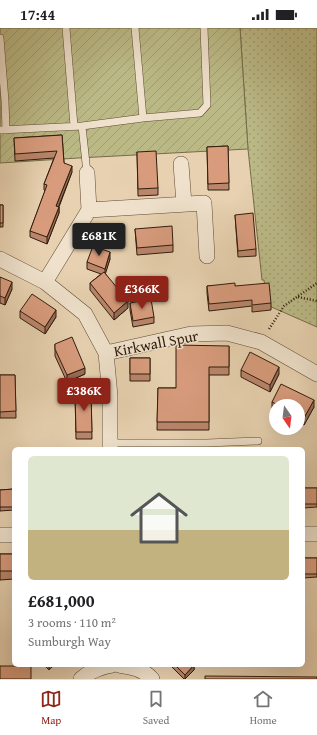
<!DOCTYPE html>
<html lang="en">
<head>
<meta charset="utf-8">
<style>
  :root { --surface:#fff; --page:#f6f6f6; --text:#202124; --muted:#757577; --line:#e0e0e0; --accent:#8f2418 }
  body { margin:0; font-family:"Gentium Book Plus",serif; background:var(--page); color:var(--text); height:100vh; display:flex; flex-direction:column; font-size:15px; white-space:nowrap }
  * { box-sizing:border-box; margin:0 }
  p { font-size:13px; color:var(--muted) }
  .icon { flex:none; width:22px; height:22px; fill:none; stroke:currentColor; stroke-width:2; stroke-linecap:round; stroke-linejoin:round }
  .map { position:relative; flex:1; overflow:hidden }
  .details { position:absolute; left:12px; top:419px; width:293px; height:220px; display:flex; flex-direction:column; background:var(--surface); border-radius:6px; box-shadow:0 4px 16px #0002 }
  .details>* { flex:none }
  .needle { width:26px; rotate:166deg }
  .tools { position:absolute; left:269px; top:371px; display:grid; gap:8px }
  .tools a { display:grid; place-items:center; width:36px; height:36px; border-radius:50%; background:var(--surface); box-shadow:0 4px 16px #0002; font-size:20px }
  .price { position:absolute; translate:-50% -34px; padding:0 9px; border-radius:4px; background:var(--accent); color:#fff; font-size:13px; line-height:26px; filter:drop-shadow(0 1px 2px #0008) }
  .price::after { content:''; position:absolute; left:50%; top:24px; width:12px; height:9px; margin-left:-6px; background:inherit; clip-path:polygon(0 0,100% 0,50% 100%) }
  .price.selected { background:#222; color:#fff }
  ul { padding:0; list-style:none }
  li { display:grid; align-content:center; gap:8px; height:212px; padding:0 16px }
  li+li { border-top:1px solid var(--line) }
  li span { display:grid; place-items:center; height:124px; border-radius:6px; color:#555 }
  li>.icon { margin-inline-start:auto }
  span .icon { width:72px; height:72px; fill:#fffc; stroke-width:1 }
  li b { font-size:17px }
  .status { display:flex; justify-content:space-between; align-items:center; height:28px; padding:0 20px; background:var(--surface); direction:ltr }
  .status svg { height:11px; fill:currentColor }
  .menu { display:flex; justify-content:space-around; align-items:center; height:56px; border-top:1px solid var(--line); background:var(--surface); font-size:11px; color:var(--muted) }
  .menu a { display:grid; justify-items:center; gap:2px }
  .menu .selected { color:var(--accent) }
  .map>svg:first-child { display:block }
</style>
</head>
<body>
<div class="status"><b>17:44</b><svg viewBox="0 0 49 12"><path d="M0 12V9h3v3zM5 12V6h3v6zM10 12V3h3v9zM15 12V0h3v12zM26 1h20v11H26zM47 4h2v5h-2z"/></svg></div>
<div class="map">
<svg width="317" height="651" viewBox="0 0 317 651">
  <defs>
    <pattern id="grass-dots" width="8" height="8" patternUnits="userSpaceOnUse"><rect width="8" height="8" fill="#bbba87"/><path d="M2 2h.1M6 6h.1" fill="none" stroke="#a19f73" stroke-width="1.8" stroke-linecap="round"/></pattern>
    <pattern id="garden-furrows" width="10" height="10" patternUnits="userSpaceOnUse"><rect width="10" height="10" fill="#bbba87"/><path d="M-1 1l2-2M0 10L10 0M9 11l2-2" fill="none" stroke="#a19f73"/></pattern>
  </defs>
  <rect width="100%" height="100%" fill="#e7d1b0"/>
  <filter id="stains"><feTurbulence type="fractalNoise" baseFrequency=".005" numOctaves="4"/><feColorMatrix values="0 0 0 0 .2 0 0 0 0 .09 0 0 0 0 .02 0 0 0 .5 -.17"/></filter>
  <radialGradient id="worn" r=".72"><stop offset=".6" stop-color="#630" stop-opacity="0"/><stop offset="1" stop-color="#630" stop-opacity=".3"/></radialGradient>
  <path fill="url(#grass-dots)" stroke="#766c4a" d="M 240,0 L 317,0 L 317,299 L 267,277 L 264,252 L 262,252 L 248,121 Z"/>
  <path fill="url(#garden-furrows)" stroke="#766c4a" d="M 0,0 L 240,0 L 248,121 L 78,130 L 0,135 Z"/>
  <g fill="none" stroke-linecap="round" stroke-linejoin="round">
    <defs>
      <path id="service" d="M 66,0 L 74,98
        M 135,0 L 143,90
        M 0,10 L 5,73 L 6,102
        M 82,98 L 143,90 L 200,85 L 207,77 L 204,0
        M 0,102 L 82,98 L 87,145
        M 110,415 L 207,415 L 258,413"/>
      <path id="minor" d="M 181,136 L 184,176
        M 89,182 L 204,175 L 207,228
        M 0,231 L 45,254 L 85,286 L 106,325 L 110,368 L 110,421
        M 45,254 L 89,182 L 87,145
        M 106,325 L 191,306 L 227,305 L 261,314 L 317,346
        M 303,506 L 317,506
        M 0,507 L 14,507
        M 119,637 C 132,639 143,641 152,651
        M 81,651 C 90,643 100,639 112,637"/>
    </defs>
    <use href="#service" stroke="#5e4a36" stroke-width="8"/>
    <use href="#minor" stroke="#5e4a36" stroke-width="16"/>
    <path stroke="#311d0d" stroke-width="2.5" stroke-dasharray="1 2" stroke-linecap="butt" d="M 298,269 L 317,273
      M 269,301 L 284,278 L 317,255"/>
    <use href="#service" stroke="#efe1cc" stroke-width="7"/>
    <use href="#minor" stroke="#efe1cc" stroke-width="15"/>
  </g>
  <path fill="#ba866c" stroke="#311d0d" d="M 62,107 L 64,135 L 72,144 L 59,179 L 59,185 L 47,216 L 30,209 L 30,203 L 45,163 L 44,162 L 44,156 L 54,130 L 15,133 L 14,110 Z
    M 228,118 L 229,162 L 208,162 L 207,119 Z
    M 137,124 L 158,160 L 158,167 L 138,168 Z
    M 0,177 L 3,177 L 3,199 L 0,199 Z
    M 235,187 L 256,221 L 256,228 L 238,229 Z
    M 135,201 L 173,217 L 173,224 L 137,227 Z
    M 110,231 L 105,245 L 128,280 L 114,292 L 90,262 L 90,255 L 101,246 L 87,241 L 87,234 Z
    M 0,249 L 12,261 L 5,277 L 0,275 Z
    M 207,258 L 235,258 L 271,275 L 271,282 L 252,284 L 252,278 L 209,283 L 207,265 Z
    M 130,275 L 154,289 L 154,295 L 133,299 L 130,282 Z
    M 20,283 L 56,289 L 45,306 L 20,290 Z
    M 55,316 L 85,346 L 67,354 L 55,328 Z
    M 229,318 L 229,347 L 209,347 L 209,402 L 157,402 L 158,360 L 176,360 Z
    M 130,330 L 150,330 L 150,353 L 130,353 Z
    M 241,342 L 279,346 L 270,364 L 241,349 Z
    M 0,347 L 15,347 L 16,390 L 0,390 Z
    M 75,365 L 91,365 L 92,411 L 76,411 Z
    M 272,374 L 314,379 L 304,397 L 298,394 L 298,378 L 276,378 L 276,383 L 272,381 Z
    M 303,460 L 317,460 L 317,479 L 303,480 Z
    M 14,461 L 14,482 L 0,483 L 0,462 Z
    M 0,526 L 14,526 L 14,551 L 0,552 Z
    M 303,530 L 317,530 L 317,549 L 303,550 Z
    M 44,637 L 54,637 L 49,642 Z
    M 170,637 L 194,637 L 194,642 L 185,651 L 184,651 Z"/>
  <path fill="#976d58" stroke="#311d0d" d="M 72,138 L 72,144 L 56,185 L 56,178 Z
    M 59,179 L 59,185 L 47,216 L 47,209 Z
    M 110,224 L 110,231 L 105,247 L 105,241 Z
    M 12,254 L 12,261 L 5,277 L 5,270 Z
    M 128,273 L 128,280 L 114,292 L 114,285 Z
    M 56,282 L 56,289 L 45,306 L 45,299 Z
    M 279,339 L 279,346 L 270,364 L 270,357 Z
    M 85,340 L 85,346 L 67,354 L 67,347 Z
    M 314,372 L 314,379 L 304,397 L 304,390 Z
    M 49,637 L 54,637 L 49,642 Z
    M 194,637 L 194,642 L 185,651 L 185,647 Z"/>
  <path fill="#d89c7d" stroke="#311d0d" d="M 62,107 L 64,135 L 72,138 L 56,178 L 59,179 L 47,209 L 30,203 L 47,157 L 44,156 L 57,123 L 15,126 L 14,110 Z
    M 228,118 L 229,155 L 208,156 L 207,119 Z
    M 156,123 L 158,160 L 138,161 L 137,124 Z
    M 0,177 L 3,177 L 3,195 L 0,195 Z
    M 253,185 L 256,221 L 238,223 L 235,187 Z
    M 172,198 L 173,217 L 137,220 L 135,201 Z
    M 93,218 L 110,224 L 105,241 L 87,234 Z
    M 104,244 L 128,273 L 114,285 L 90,255 Z
    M 0,249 L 12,254 L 5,270 L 0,268 Z
    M 235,255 L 235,258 L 269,255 L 271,275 L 252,277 L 252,272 L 209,276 L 207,258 Z
    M 32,266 L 56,282 L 45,299 L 20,283 Z
    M 151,271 L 154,289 L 133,293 L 130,275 Z
    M 72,309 L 85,340 L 67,347 L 55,321 L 55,316 Z
    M 176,317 L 229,318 L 229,339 L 209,339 L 209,394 L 157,394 L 158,360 L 176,360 Z
    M 250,324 L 279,339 L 270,357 L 241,342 Z
    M 130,330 L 150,330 L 150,346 L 130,346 Z
    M 0,347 L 15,347 L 16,383 L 0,384 Z
    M 281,356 L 314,372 L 304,390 L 298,387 L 298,378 L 280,378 L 272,374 Z
    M 75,365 L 91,365 L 92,404 L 76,404 Z
    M 303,460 L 317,460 L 317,476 L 303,476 Z
    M 14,461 L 14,479 L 0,479 L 0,462 Z
    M 0,526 L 14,526 L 14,543 L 0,543 Z
    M 303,530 L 317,530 L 317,546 L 303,546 Z
    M 175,637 L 194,637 L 185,647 Z
    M 0,638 L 31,638 L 31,651 L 0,651 Z
    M 205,648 L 317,649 L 317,651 L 205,651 Z"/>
  <g text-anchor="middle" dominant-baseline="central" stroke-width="3" stroke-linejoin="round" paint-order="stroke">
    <g font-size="15" fill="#311d0d" stroke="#efe1cc">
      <text transform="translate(156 315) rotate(-11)">Kirkwall Spur</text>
    </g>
  </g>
  <rect width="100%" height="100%" filter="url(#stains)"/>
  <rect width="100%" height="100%" fill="url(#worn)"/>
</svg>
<div class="tools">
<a><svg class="needle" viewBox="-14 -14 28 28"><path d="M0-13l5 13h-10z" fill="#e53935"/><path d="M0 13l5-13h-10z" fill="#757577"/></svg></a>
</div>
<b class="price selected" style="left:99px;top:229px">£681K</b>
<b class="price" style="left:142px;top:282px">£366K</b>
<b class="price" style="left:84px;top:384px">£386K</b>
<section class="details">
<ul>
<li><span style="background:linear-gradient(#dfe7d0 60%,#c2b280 0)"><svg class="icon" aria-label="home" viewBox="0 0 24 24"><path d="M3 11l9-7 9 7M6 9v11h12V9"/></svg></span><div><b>£681,000</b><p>3 rooms · 110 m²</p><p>Sumburgh Way</p></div></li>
</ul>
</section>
</div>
<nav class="menu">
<a class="selected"><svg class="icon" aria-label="map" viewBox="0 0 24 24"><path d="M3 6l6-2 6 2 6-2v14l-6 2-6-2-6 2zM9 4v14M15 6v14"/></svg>Map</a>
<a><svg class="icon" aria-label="saved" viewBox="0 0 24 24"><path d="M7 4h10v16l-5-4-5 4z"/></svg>Saved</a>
<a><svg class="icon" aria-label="home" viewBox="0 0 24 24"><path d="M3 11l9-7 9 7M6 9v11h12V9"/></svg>Home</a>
</nav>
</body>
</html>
